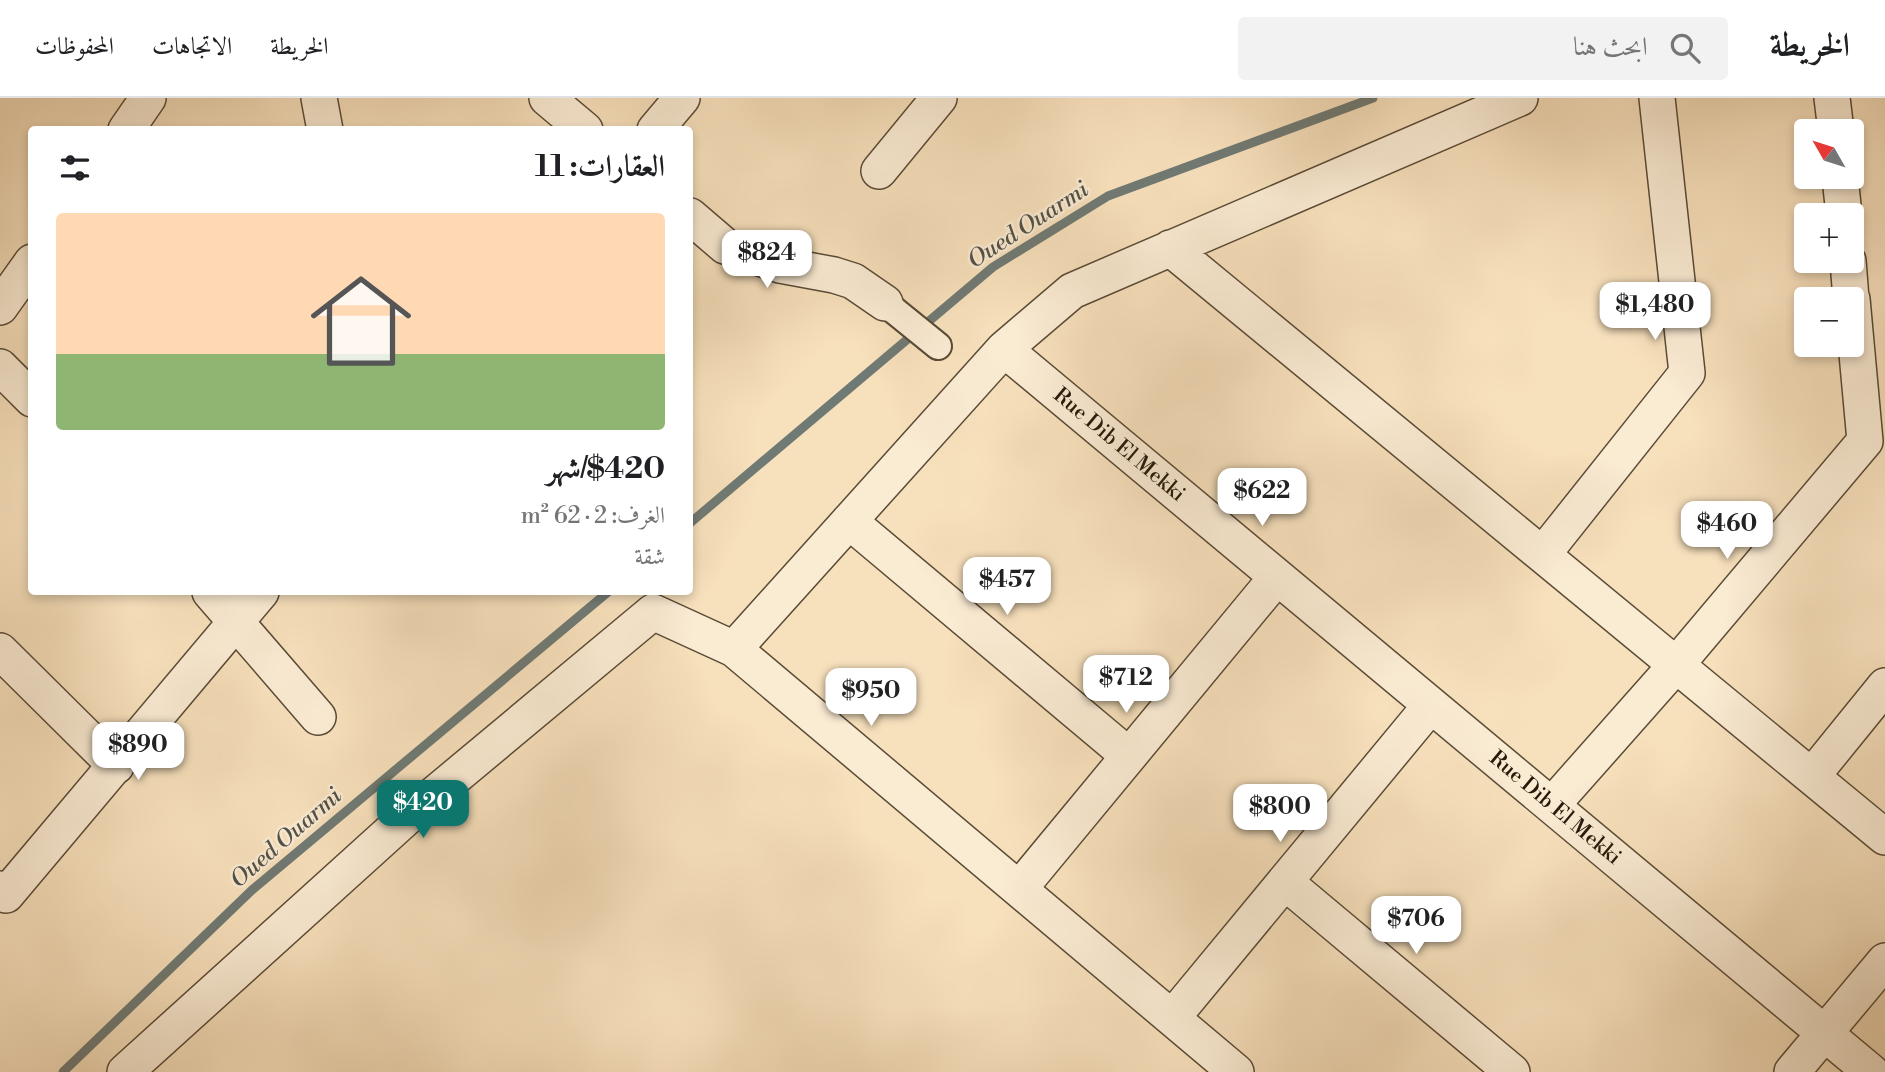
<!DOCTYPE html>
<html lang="ar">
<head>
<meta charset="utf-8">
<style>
  :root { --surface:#fff; --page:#f2f2f2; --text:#202124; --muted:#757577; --line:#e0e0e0; --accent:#0f766e }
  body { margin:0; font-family:"Libre Bodoni",Amiri,serif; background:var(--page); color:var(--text); direction:rtl; height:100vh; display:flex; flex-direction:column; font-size:26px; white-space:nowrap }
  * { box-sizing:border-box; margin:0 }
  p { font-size:23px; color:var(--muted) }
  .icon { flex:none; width:38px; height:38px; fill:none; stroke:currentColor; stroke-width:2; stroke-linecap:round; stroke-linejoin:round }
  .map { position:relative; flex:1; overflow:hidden; direction:ltr }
  .drawer { position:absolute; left:28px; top:28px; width:665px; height:469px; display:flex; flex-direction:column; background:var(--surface); border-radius:7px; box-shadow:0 4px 10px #0003; direction:rtl }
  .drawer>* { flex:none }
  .needle { width:46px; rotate:309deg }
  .fabs { position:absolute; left:1794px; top:21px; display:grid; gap:14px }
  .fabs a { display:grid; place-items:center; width:70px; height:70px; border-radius:7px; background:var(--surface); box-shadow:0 4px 10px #0003; font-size:35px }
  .price { position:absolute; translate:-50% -60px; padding:0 16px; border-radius:14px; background:#fff; color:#222; font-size:23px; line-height:46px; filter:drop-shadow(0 2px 4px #0008) }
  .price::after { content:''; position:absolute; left:50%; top:42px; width:21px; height:16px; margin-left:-10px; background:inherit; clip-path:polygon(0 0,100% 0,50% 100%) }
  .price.active { background:var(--accent); color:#fff }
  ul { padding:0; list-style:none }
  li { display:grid; align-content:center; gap:14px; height:371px; padding:0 28px }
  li+li { border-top:2px solid var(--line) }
  li span { display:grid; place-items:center; height:217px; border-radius:7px; color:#555 }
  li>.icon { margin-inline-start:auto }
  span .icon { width:126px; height:126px; fill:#fffc; stroke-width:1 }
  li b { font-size:30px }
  h2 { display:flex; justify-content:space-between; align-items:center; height:84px; padding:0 28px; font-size:30px }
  header { display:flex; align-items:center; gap:42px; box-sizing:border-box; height:98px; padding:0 35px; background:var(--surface); border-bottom:2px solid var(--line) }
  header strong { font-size:33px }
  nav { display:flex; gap:38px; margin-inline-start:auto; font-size:24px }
  .search { width:490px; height:63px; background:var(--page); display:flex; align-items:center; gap:18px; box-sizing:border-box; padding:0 24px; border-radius:7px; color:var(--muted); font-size:26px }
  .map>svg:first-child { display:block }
</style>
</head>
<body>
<header>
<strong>الخريطة</strong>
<div class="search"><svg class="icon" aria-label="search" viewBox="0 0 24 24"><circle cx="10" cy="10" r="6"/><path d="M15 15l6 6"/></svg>ابحث هنا</div>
<nav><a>الخريطة</a><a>الاتجاهات</a><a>المحفوظات</a></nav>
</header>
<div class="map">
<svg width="1885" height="974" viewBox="0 0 1885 974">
  <rect width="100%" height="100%" fill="#f7e0bc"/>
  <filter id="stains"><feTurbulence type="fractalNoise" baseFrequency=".00286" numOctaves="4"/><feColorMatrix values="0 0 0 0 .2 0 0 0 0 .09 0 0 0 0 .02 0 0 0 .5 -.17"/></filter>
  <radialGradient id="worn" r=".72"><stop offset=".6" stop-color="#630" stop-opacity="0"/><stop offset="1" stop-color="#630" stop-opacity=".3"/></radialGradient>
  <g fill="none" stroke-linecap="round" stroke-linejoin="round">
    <path stroke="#707a74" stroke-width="9" d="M 690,425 L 993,169 L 1108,98 L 1373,0
      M 63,974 L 252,792 L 608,494"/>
    <defs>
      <path id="pedestrian" d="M 885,205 L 938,248"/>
      <path id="minor" d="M 319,0 L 325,32
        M 547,0 L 585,32
        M 1520,0 L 1072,193 L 1004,251 L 1871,974
        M 1832,0 L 1836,33
        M 126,32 L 148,0
        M 655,32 L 682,0
        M 879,73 L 939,0
        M 1840,79 L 1844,117
        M 690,118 L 725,148 L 780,167 L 834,177 L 853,183 L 885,205
        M 1170,150 L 1885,739
        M 1848,163 L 1851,201
        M 0,209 L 32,164
        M 1004,251 L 734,551 L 1236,974
        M 0,269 L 32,301
        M 849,423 L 1129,658
        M 1543,456 L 1687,275 L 1657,0
        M 210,494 L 318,619
        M 0,553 L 116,668
        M 1812,678 L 1885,588
        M 1552,707 L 1676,567 L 1865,343 L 1852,201
        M 1285,784 L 1512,974
        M 0,791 L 6,797 L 261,494
        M 1019,791 L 1277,479
        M 1172,920 L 1431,607
        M 125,974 L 407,719 L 653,514 L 734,551
        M 1792,974 L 1885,863"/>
    </defs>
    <use href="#pedestrian" stroke="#5a4b36" stroke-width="30"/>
    <use href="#minor" stroke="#5a4b36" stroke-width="38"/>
    <use href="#pedestrian" stroke="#faebd3" stroke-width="26"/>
    <use href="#minor" stroke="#faebd3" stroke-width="35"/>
  </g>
  <g text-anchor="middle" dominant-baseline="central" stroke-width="5" stroke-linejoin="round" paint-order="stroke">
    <g font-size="21" fill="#25190a" stroke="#faebd3">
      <text transform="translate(1119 347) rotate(40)">Rue Dib El Mekki</text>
      <text transform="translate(1555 710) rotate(40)">Rue Dib El Mekki</text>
    </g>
    <g font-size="23" font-style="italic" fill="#515148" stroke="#faebd3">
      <text transform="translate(1028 127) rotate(-33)">Oued Ouarmi</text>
      <text transform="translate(286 740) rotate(-41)">Oued Ouarmi</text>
    </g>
  </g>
  <rect width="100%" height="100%" filter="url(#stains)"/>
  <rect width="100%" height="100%" fill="url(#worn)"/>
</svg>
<div class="fabs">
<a><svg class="needle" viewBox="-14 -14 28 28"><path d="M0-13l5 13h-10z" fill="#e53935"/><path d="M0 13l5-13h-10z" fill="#757577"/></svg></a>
<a>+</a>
<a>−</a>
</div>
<b class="price" style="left:767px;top:192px">$824</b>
<b class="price" style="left:1655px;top:244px">$1,480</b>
<b class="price" style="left:1262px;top:430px">$622</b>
<b class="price" style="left:1727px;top:463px">$460</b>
<b class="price" style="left:1007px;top:519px">$457</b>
<b class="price" style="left:1126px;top:617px">$712</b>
<b class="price" style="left:871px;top:630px">$950</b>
<b class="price" style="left:138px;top:684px">$890</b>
<b class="price active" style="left:423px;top:742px">$420</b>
<b class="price" style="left:1280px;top:746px">$800</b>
<b class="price" style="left:1416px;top:858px">$706</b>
<section class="drawer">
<h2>العقارات: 11<svg class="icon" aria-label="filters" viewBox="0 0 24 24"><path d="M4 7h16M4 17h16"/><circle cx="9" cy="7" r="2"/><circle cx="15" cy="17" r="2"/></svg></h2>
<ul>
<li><span style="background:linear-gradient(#ffd9b3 65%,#8fb573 0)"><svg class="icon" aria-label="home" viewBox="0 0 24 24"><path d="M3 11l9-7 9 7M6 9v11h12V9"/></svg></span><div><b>$420/شهر</b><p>الغرف: 2 · 62 m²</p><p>شقة</p></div></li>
</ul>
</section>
</div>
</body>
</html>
